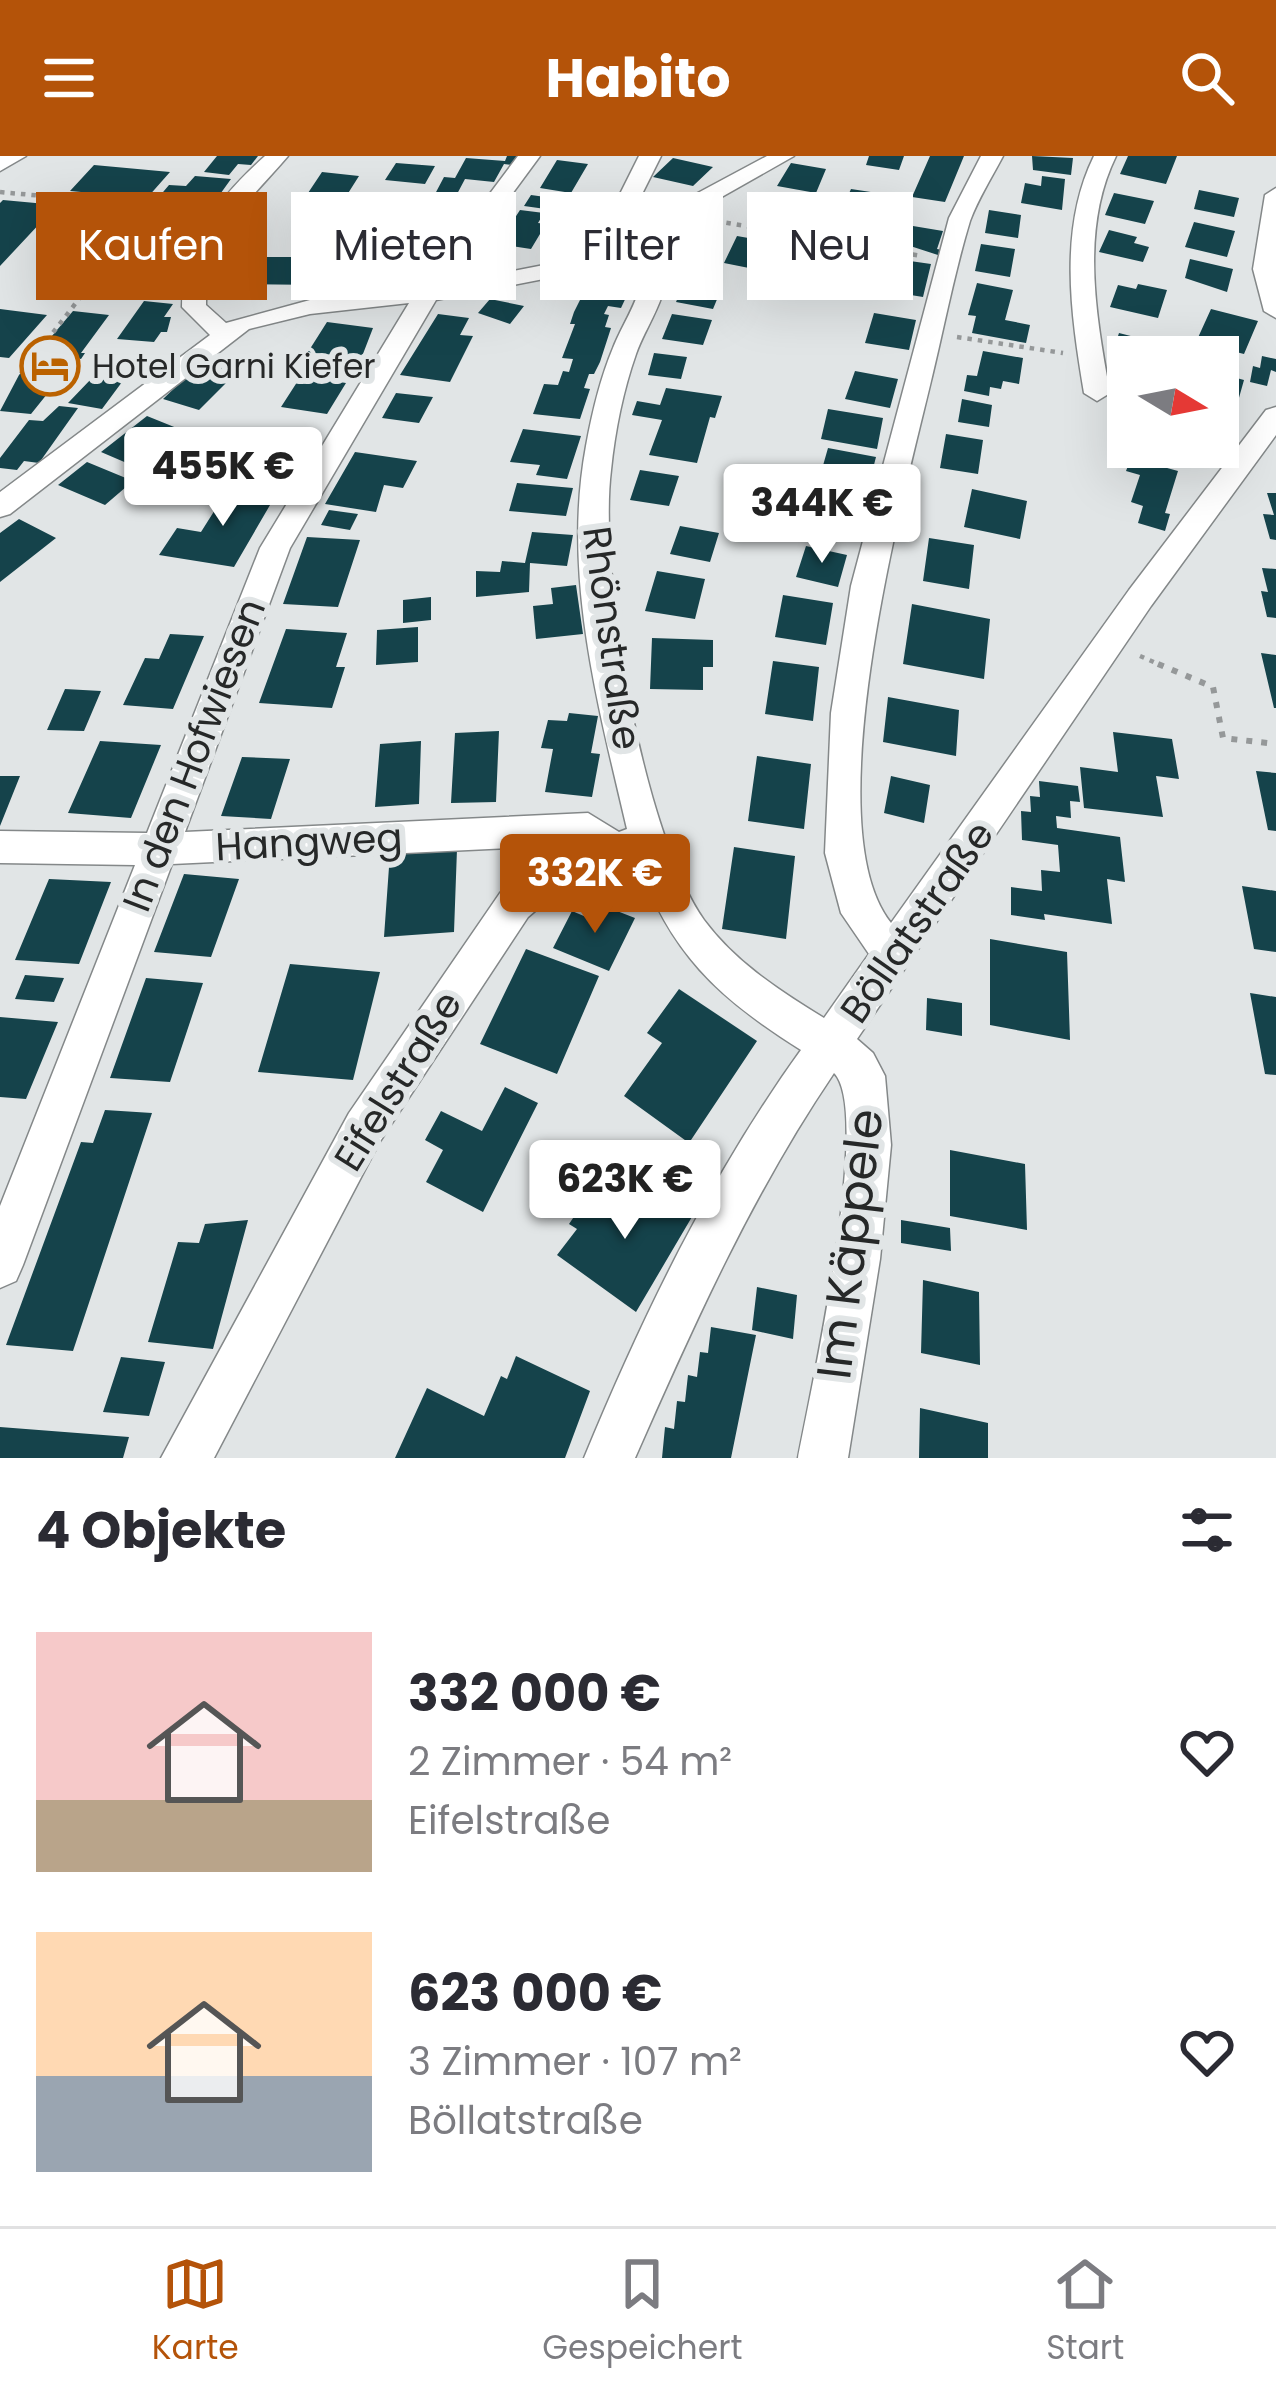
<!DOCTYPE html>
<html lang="de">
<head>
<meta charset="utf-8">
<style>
  :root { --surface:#fff; --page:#f7f7f7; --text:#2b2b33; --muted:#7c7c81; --line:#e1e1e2; --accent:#b45309 }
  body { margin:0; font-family:Poppins,sans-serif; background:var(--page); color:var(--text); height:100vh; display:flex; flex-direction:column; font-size:45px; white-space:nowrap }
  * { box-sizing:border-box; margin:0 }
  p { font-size:39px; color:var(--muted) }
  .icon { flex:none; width:66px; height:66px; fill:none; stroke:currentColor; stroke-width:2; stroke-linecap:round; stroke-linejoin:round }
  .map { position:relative; height:1302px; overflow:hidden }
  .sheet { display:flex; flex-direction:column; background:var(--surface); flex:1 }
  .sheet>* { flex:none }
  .banner { position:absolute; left:36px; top:36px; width:1206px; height:108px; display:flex; gap:24px }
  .needle { width:78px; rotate:100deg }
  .controls { position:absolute; left:1107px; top:180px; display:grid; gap:24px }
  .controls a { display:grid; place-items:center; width:132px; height:132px; border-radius:0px; background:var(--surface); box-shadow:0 12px 48px #0002; font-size:60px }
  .price { position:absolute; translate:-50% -102px; padding:0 27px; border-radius:12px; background:#fff; color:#222; font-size:39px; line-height:78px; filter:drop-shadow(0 3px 6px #0008) }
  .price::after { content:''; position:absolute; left:50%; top:72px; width:36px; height:27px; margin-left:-18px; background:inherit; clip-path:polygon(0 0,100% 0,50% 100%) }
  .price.active { background:var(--accent); color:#fff }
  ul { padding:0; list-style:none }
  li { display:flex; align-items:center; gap:36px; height:300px; padding:0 36px }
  li span { display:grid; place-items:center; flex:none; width:336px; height:240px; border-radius:0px; color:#555 }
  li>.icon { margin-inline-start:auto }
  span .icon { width:144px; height:144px; fill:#fffc; stroke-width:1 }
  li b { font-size:51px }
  h2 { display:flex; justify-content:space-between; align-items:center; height:144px; padding:0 36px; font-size:51px }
  .chip { padding:0 42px; border-radius:0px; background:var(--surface); box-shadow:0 12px 48px #0002; font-size:42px; line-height:108px }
  .chip.active { background:var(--accent); color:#fff }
  header { display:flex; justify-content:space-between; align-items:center; height:156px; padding:0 36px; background:var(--accent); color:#fff; font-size:54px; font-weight:700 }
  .tabs { display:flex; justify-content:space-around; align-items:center; height:168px; border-top:3px solid var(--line); background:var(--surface); font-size:33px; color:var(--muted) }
  .tabs a { display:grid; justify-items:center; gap:6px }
  .tabs .active { color:var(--accent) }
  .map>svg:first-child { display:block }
</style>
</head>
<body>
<header><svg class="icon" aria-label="menu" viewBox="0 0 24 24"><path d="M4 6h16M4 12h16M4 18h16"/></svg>Habito<svg class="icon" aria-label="search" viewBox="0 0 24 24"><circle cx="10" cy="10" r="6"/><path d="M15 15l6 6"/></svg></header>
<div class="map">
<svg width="1276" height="1302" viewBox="0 0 1276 1302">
  <rect width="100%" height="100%" fill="#e1e5e6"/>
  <path fill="#15434b" d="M 217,0 L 258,0 L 251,9 L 238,8 L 229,19 L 204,16 Z
    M 507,0 L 517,0 L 513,9 L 504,8 L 494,26 L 465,23 L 456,40 L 435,38 L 444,21 L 455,22 L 466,2 L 505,5 Z
    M 869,0 L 904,0 L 899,14 L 866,9 Z
    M 930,0 L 964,0 L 945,46 L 912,41 Z
    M 1032,0 L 1073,2 L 1071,19 L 1033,14 Z
    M 1128,0 L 1177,0 L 1166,28 L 1120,18 Z
    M 673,2 L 713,11 L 693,30 L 653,21 Z
    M 557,4 L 588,8 L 571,37 L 540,32 Z
    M 396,7 L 435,10 L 425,28 L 385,24 Z
    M 791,7 L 826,13 L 816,37 L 777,30 Z
    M 94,9 L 170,16 L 147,42 L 70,35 Z
    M 322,16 L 359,20 L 340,50 L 302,46 Z
    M 195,20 L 231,23 L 213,48 L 158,42 L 169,29 L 186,30 Z
    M 1042,20 L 1065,23 L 1062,54 L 1021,47 L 1025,27 L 1041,30 Z
    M 851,33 L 884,38 L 875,59 L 842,53 Z
    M 1199,34 L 1239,42 L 1234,61 L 1194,53 Z
    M 1114,37 L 1154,45 L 1145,68 L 1105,59 Z
    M 531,39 L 567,44 L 560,55 L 524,50 Z
    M 767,40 L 812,47 L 802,71 L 756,64 Z
    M 425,42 L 466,47 L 464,50 L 470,51 L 453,71 L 410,66 L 414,53 Z
    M 3,44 L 57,49 L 0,110 L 0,47 Z
    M 360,50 L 398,53 L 384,77 L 345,73 Z
    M 101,53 L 123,56 L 89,88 L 67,86 Z
    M 520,54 L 544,57 L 538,67 L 546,68 L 531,93 L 498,88 Z
    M 989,54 L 1021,59 L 1018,82 L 985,77 Z
    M 839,62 L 872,68 L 867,82 L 833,76 Z
    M 1194,66 L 1235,75 L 1227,101 L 1185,91 Z
    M 907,69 L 943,75 L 937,93 L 942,94 L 941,100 L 901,87 Z
    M 1109,74 L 1137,81 L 1134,87 L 1149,91 L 1143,106 L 1099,96 Z
    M 737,80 L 777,87 L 764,115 L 724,107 Z
    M 981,88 L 1015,93 L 1010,121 L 975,115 Z
    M 409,89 L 434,92 L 412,126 L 358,120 L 373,95 L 404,98 Z
    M 817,96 L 857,103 L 846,130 L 806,122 Z
    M 236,99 L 266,101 L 339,101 L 322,129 L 216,128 Z
    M 889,102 L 931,108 L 923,141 L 880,134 Z
    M 1190,103 L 1233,113 L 1227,136 L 1185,122 Z
    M 127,108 L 162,111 L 152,124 L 117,121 Z
    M 602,114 L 636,120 L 621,152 L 608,150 L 604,158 L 609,159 L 605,171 L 611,172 L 600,206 L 594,218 L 589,218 L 584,232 L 590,233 L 580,263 L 533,258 L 544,228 L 558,229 L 563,215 L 569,216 L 573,203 L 562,202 L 575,168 L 570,168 L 574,156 L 587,130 L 593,131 Z
    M 686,123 L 723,129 L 713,153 L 676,146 Z
    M 977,127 L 1013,134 L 1005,164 L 1030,169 L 1026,187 L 972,177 L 976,160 L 968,159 Z
    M 1138,128 L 1167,134 L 1158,162 L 1110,151 L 1118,129 L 1136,133 Z
    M 490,143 L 524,150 L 510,168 L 478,157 Z
    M 144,145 L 173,148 L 164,161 L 171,161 L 167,176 L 161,176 L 154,186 L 117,183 Z
    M 0,153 L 47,159 L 9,202 L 0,201 Z
    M 1211,153 L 1258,165 L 1244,198 L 1196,186 Z
    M 73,155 L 109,159 L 81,197 L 85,197 L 81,203 L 76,202 L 31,258 L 0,255 L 19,219 Z
    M 874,157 L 916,164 L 909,194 L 865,187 Z
    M 438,158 L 469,162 L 460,179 L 473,180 L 450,226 L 400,219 Z
    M 672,158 L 712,164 L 703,189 L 662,183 Z
    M 327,166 L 373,172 L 361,203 L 308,196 Z
    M 1119,177 L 1162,188 L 1158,201 L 1128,201 L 1128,223 L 1120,221 L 1125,208 L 1110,204 Z
    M 983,195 L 1023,202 L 1019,228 L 1003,225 L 1001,233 L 990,231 L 989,240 L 964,235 L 967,219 L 977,220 Z
    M 654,197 L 687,201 L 681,223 L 648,219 Z
    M 135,198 L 161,206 L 149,217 L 122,209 Z
    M 1262,200 L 1276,203 L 1276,216 L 1271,214 L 1267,230 L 1250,226 L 1253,210 L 1260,212 Z
    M 320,201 L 345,204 L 336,219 L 311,216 Z
    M 203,205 L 238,215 L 199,254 L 163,243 Z
    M 855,215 L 898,223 L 890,252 L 845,243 Z
    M 1218,217 L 1244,224 L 1235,256 L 1218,251 Z
    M 301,220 L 346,227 L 327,258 L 281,251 Z
    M 92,222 L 122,226 L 102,253 L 68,247 Z
    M 666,232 L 722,240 L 715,262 L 710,261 L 697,307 L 649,299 L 662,264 L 632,259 L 637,245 L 660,249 Z
    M 396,237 L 433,241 L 419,267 L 382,262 Z
    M 962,243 L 992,249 L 989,271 L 958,266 Z
    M 59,250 L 78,252 L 39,307 L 24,305 L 17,314 L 0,312 L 0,302 L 29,264 L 43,265 Z
    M 828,253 L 883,262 L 877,293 L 821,283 Z
    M 147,260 L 189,277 L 143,314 L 101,296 Z
    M 523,273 L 581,280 L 567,323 L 536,319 L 540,309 L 510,306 Z
    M 275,275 L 314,280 L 294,314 L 282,312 L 273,327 L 249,323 Z
    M 946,278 L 983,284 L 978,318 L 940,312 Z
    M 1161,291 L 1207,291 L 1204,304 Z
    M 828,292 L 876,301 L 867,336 L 818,327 Z
    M 355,296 L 417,305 L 403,332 L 384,329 L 376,356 L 325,348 Z
    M 1131,302 L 1178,315 L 1165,357 L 1170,358 L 1165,375 L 1138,367 L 1143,350 L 1131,346 L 1140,319 L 1126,315 Z
    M 87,306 L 133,325 L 105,349 L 58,329 Z
    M 640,314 L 679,320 L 669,350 L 630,344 Z
    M 517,327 L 573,332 L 566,360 L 509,355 Z
    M 230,330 L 277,337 L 234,411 L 159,399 L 177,372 L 201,376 Z
    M 972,333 L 1027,345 L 1020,383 L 964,371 Z
    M 1267,337 L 1276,337 L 1276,384 L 1270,383 L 1263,358 L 1274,359 Z
    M 820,347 L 861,355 L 855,382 L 812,374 Z
    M 329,354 L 358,358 L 350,374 L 321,369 Z
    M 19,363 L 56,382 L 0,426 L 0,377 Z
    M 680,370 L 719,377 L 710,406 L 670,398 Z
    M 532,376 L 573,379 L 567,410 L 530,407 L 529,436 L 476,441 L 476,415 L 500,416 L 502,405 L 525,407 Z
    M 307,381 L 360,384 L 338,451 L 283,448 Z
    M 929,382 L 974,389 L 969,433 L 923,425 Z
    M 806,390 L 847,399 L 838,431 L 796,421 Z
    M 1262,412 L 1276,413 L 1276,462 L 1267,461 L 1261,435 L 1268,436 Z
    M 657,415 L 705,423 L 695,463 L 645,455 Z
    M 576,429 L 583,478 L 536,483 L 533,450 L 553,448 L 551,432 Z
    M 783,439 L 833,447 L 826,489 L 775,481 Z
    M 431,441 L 431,464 L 403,467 L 403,444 Z
    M 912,448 L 990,463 L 984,523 L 903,508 Z
    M 418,471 L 418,506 L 376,509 L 377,474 Z
    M 286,473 L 347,477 L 336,511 L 345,511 L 332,552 L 259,547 Z
    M 170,478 L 204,480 L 173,553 L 123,549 L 145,502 L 159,503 Z
    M 652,482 L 713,484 L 713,511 L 703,511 L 703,534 L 650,533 Z
    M 1261,497 L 1276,499 L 1276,552 L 1274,552 Z
    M 773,505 L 819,511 L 813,565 L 765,558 Z
    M 65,533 L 101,535 L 84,575 L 47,574 Z
    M 888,541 L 959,554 L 956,600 L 883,586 Z
    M 569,557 L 598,560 L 591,597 L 600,598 L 592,641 L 545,636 L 553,593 L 541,592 L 548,564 L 567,565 Z
    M 499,575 L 496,646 L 451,647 L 455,577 Z
    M 1113,576 L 1172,583 L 1179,623 L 1156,620 L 1163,661 L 1084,652 L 1080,611 L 1118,616 Z
    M 100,585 L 161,589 L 131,662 L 68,657 Z
    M 421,585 L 419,648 L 375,651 L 380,588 Z
    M 757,600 L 811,608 L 804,673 L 748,665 Z
    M 242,601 L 290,603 L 271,663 L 221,660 Z
    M 1256,615 L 1276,617 L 1276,675 L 1268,674 Z
    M 0,620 L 20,620 L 0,670 Z
    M 891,620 L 930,629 L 924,667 L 884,657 Z
    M 1039,625 L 1078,630 L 1080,646 L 1070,645 L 1071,662 L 1056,660 L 1057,672 L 1120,681 L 1125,726 L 1107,723 L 1112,768 L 1044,758 L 1045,764 L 1011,759 L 1011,731 L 1042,735 L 1041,714 L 1060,716 L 1058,689 L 1022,684 L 1021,655 L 1031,656 L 1030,640 L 1040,641 Z
    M 734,691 L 795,700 L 786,783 L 722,773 Z
    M 457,693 L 454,776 L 384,781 L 390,697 Z
    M 184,718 L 239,723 L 211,801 L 154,796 Z
    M 49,723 L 111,726 L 79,808 L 15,804 Z
    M 1242,730 L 1276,735 L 1276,796 L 1254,793 Z
    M 599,748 L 635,762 L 609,815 L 553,792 L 572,755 L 591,763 Z
    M 990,783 L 1067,796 L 1070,884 L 990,869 Z
    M 526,793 L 599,820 L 557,918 L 480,888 Z
    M 290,808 L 380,816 L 353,924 L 258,916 Z
    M 25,819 L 64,822 L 54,846 L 15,843 Z
    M 146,822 L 203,827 L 170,926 L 110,922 Z
    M 679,833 L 757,885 L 689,987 L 624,940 L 662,887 L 647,877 Z
    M 1250,837 L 1276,841 L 1276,919 L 1265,918 Z
    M 927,842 L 962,847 L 962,880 L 926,874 Z
    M 0,861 L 58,866 L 26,943 L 0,941 Z
    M 505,931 L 538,947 L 483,1056 L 426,1026 L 443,994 L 425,984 L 441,955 L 482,975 Z
    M 105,954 L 152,957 L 73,1195 L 6,1189 L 81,986 L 93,987 Z
    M 950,994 L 1025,1008 L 1027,1074 L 950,1060 Z
    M 596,1028 L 627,1050 L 637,1036 L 696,1054 L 636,1156 L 557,1099 L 577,1073 L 569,1068 Z
    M 248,1064 L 213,1193 L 148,1186 L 178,1086 L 199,1087 L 205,1068 Z
    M 901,1064 L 950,1072 L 951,1095 L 901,1087 Z
    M 923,1124 L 979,1136 L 980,1209 L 921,1197 Z
    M 757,1131 L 797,1139 L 793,1183 L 752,1174 Z
    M 711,1171 L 756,1179 L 731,1302 L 662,1302 L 665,1271 L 674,1273 L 677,1245 L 685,1246 L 688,1219 L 697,1221 L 700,1196 L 708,1197 Z
    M 516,1200 L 590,1235 L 565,1302 L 395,1302 L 427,1232 L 484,1260 L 501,1220 L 507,1223 Z
    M 121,1201 L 165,1206 L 149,1260 L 103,1256 Z
    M 920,1252 L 988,1267 L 988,1302 L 919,1302 Z
    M 0,1271 L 129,1281 L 123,1302 L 0,1302 Z"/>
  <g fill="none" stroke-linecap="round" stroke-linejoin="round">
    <defs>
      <path id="street" d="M 0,0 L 26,0 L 0,15 Z
        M 265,0 L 288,0 C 247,48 205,80 206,149 L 226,167 L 310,144 L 420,131 L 518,0 L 540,0 L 446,128 L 544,109 L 622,78 L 610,58 L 639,0 L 661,0 L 632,58 L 638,69 L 767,0 L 794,0 L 651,81 C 659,90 666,99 667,112 C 667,143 646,170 636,198 C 623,235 615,275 611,314 C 598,418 643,678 704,764 C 735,806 780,835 824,862 L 869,798 L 841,757 L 825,697 L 831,557 L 851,430 L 949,62 L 981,0 L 1003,0 C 992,21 978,43 970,65 C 954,117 944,172 931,225 C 903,342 814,671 891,767 L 1129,434 L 1266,254 L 1276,251 L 1276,279 L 1151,450 L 857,883 L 873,897 L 885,920 L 891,989 L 880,1103 L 848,1302 L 798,1302 C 810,1238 873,956 834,917 C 752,1038 694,1168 635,1302 L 584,1302 C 643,1159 711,1019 801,894 C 718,842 669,796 637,703 L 571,724 L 528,761 L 379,987 L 214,1302 L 161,1302 L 349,957 L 500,737 L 546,699 L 576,689 L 172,708 L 23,1109 L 16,1125 L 0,1132 L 0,1050 L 135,709 L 0,707 L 0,675 L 147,677 L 260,392 L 409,147 L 310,158 L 249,173 L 10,358 L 0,361 L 0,336 L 210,179 L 182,151 C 182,86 219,42 265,0 ZM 634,90 C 643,101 644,110 642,124 C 637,148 622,169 613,192 C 600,223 592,257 586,290 C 562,419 598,548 627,673 L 619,676 L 588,657 L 185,676 L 290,392 L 436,144 L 559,120 Z
        M 1094,0 L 1116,0 C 1080,73 1096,160 1110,237 L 1097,245 L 1084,237 C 1071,159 1058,73 1094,0 Z
        M 1276,32 L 1276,162 L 1264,155 L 1253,113 L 1265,39 Z"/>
    </defs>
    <use href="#street" stroke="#848889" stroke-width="3"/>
    <path stroke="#959899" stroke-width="4.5" stroke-dasharray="4.5 6" stroke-linecap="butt" d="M 0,36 L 194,54
      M 716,65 L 922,100
      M 957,181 L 1063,197
      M 21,218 L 82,139
      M 1140,500 L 1165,511"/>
    <path stroke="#959899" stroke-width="6" stroke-dasharray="6 9" stroke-linecap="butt" d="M 1158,508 L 1213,531 L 1223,582 L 1276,588"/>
    <use href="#street" fill="#fff" fill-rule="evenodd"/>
  </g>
  <defs>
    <symbol id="hotel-ring" viewBox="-11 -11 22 22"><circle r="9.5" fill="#e1e5e6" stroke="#bb6200" stroke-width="1.5"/><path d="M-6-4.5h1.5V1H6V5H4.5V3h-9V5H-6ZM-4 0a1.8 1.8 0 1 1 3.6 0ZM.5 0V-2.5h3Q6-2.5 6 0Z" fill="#bb6200"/></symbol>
  </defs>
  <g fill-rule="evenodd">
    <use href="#hotel-ring" x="17" y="177" width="66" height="66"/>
  </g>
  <g text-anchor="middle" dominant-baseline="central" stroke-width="12" stroke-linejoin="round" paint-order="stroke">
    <g font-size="33" fill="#262828" stroke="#e1e5e6" text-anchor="start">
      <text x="92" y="210">Hotel Garni Kiefer</text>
    </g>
    <g font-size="39" fill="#262828" stroke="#e1e5e6">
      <text transform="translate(612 482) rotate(82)">Rhönstraße</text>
      <text transform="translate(194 599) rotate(-69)">In den Hofwiesen</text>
      <text transform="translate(309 686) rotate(-3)">Hangweg</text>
      <text transform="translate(917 766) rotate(-55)">Böllatstraße</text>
      <text transform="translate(398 925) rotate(-58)">Eifelstraße</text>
    </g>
    <g font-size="48" fill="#262828" stroke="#e1e5e6">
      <text transform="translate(850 1088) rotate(-83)">Im Käppele</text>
    </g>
  </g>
</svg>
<div class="controls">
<a><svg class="needle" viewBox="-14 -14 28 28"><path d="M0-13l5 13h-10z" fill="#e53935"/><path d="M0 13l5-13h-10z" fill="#7c7c81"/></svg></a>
</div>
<b class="price" style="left:223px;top:373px">455K €</b>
<b class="price" style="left:822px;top:410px">344K €</b>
<b class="price active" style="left:595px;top:780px">332K €</b>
<b class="price" style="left:625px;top:1086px">623K €</b>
<div class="banner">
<a class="chip active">Kaufen</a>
<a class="chip">Mieten</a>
<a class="chip">Filter</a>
<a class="chip">Neu</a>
</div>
</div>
<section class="sheet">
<h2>4 Objekte<svg class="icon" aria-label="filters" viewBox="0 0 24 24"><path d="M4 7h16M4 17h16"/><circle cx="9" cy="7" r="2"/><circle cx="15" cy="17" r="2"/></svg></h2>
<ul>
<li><span style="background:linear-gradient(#f6c9c9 70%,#b9a48a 0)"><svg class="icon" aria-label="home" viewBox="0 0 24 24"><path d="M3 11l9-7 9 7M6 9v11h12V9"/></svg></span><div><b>332 000 €</b><p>2 Zimmer · 54 m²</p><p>Eifelstraße</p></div><svg class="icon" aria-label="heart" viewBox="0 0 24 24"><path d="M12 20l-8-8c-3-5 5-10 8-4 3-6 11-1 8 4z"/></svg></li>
<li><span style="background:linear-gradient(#ffd9b3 60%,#9aa5b1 0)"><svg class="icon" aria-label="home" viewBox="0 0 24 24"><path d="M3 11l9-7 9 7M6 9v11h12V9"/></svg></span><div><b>623 000 €</b><p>3 Zimmer · 107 m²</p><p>Böllatstraße</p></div><svg class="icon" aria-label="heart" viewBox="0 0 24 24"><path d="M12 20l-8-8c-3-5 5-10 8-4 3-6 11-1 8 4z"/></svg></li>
</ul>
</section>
<nav class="tabs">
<a class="active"><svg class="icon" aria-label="map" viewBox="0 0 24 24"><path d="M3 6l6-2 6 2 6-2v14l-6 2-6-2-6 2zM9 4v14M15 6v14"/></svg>Karte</a>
<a><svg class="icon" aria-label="saved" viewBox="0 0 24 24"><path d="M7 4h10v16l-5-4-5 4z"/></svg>Gespeichert</a>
<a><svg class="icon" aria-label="home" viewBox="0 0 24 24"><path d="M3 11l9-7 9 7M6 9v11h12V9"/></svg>Start</a>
</nav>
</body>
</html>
